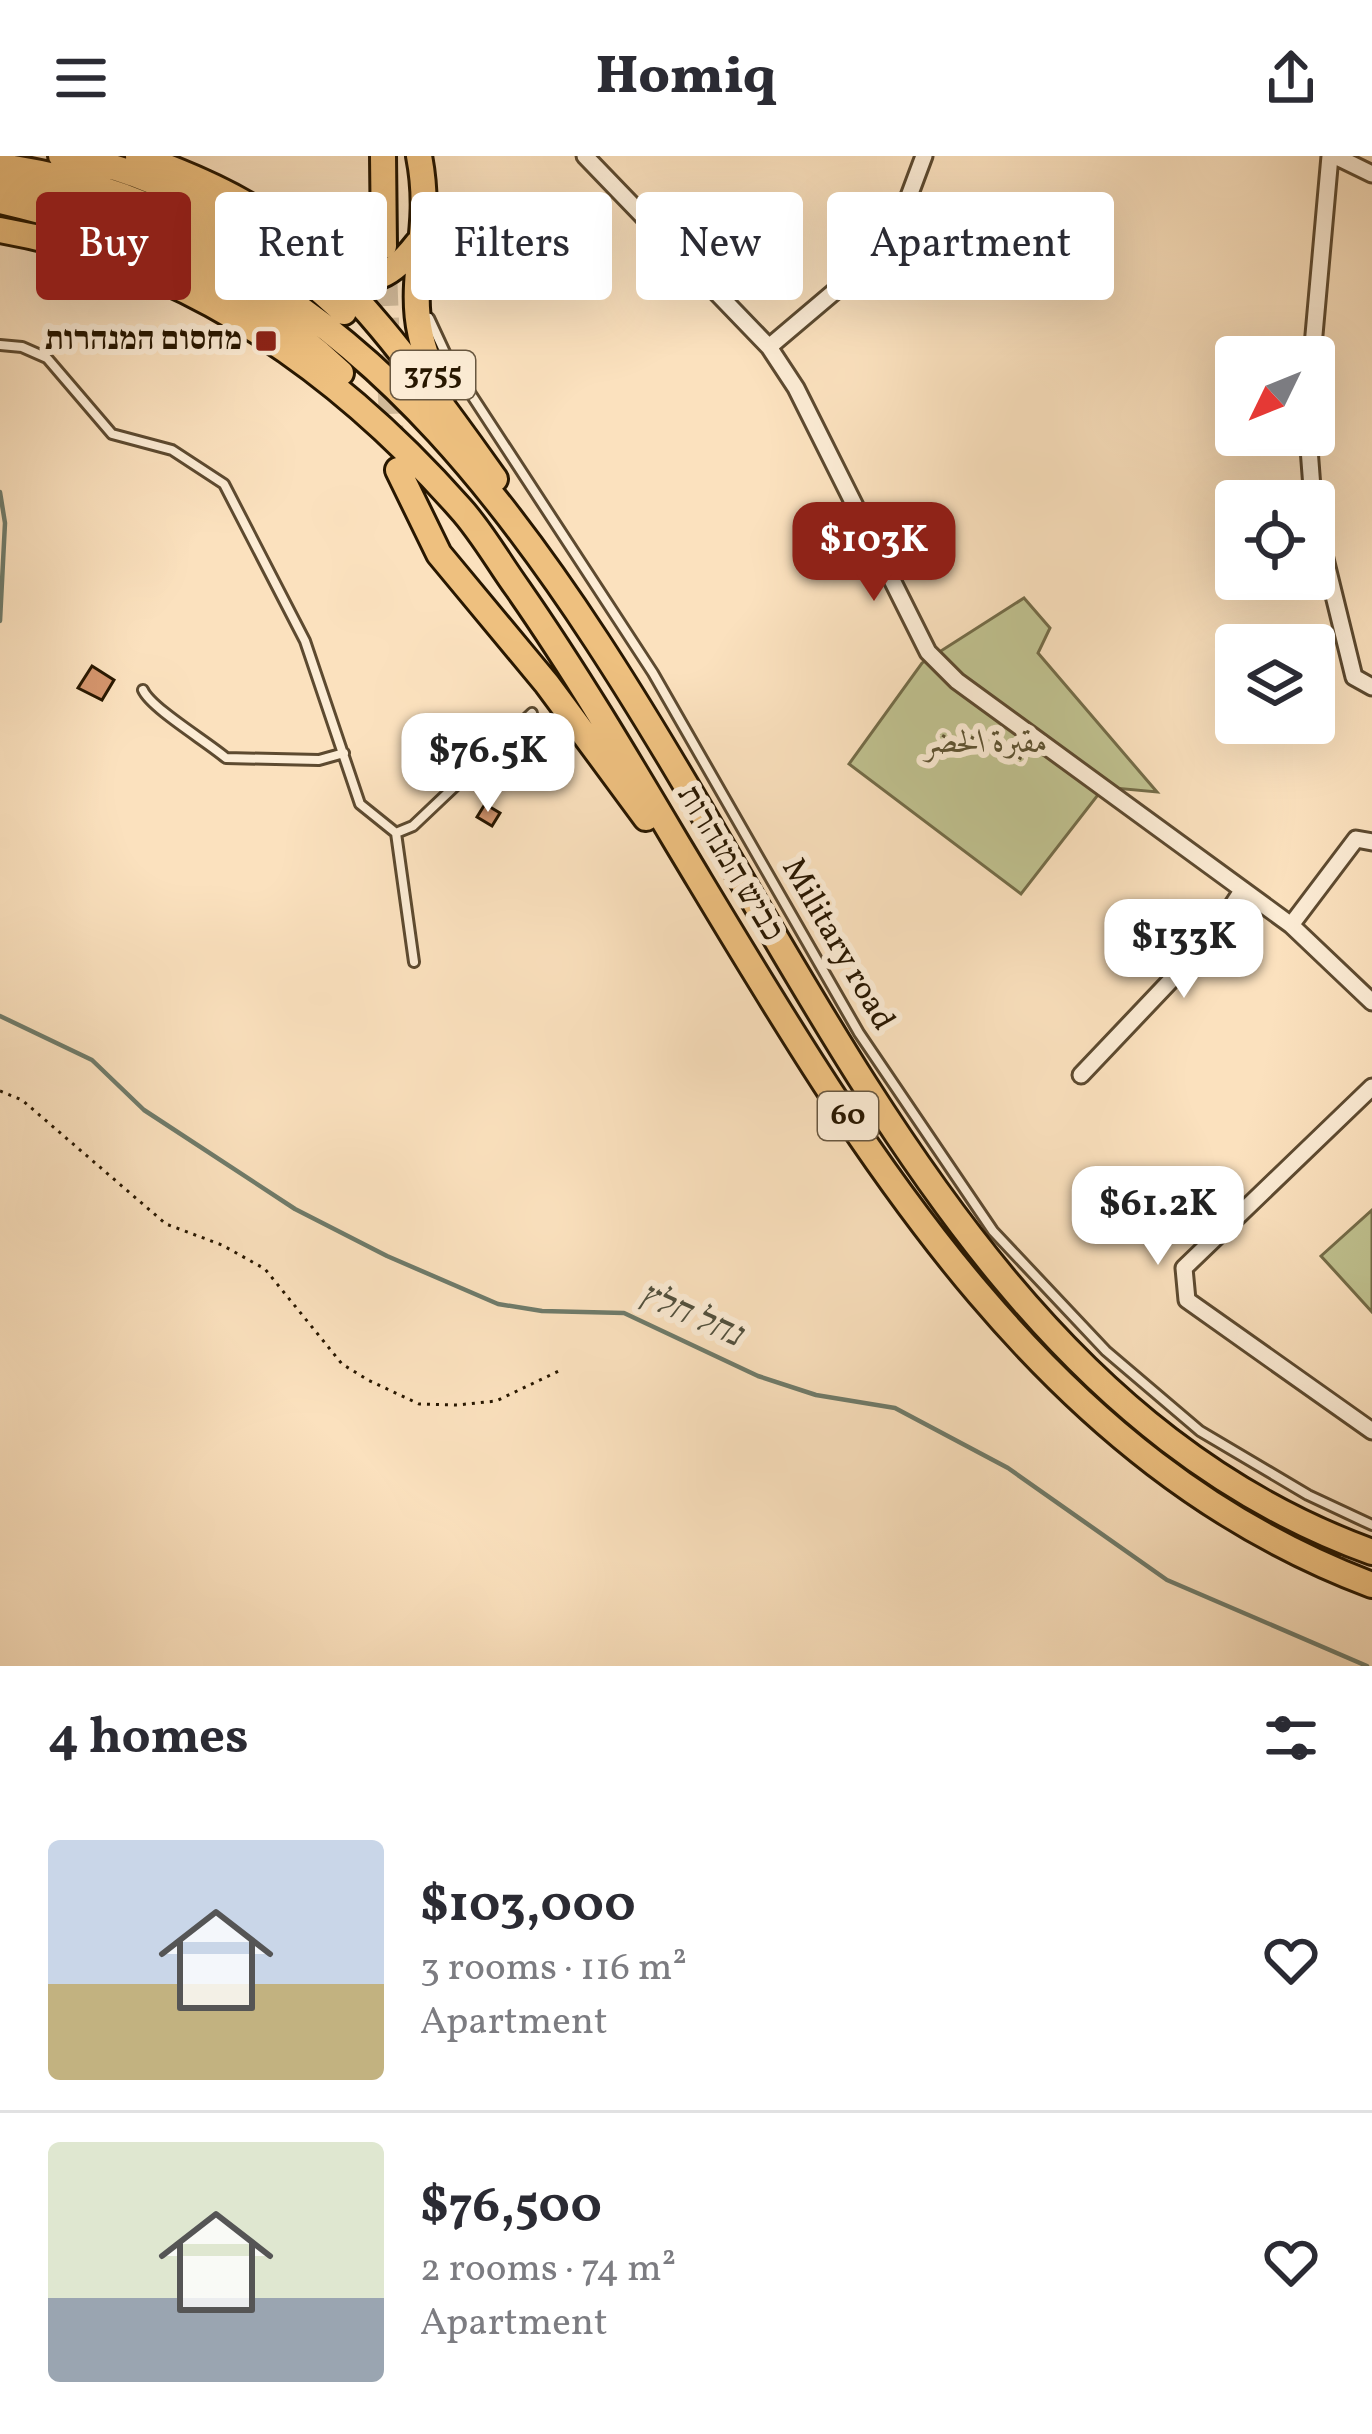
<!DOCTYPE html>
<html lang="en">
<head>
<meta charset="utf-8">
<style>
  :root { --surface:#fff; --page:#f2f2f3; --text:#2b2b33; --muted:#7c7c81; --line:#e1e1e2; --accent:#8f2418 }
  body { margin:0; font-family:Vollkorn,Amiri,"Frank Ruhl Libre",serif; background:var(--page); color:var(--text); height:100vh; display:flex; flex-direction:column; font-size:45px; white-space:nowrap }
  * { box-sizing:border-box; margin:0 }
  p { font-size:39px; color:var(--muted) }
  .icon { flex:none; width:66px; height:66px; fill:none; stroke:currentColor; stroke-width:2; stroke-linecap:round; stroke-linejoin:round }
  .map { position:relative; height:1510px; overflow:hidden }
  .side { display:flex; flex-direction:column; background:var(--surface); flex:1 }
  .side>* { flex:none }
  .hud { position:absolute; left:36px; top:36px; width:1302px; height:108px; display:flex; gap:24px }
  .needle { width:78px; rotate:227deg }
  .controls { position:absolute; left:1215px; top:180px; display:grid; gap:24px }
  .controls a { display:grid; place-items:center; width:120px; height:120px; border-radius:12px; background:var(--surface); box-shadow:0 12px 48px #0002; font-size:60px }
  .price { position:absolute; translate:-50% -102px; padding:0 27px; border-radius:24px; background:#fff; color:#222; font-size:39px; line-height:78px; filter:drop-shadow(0 3px 6px #0008) }
  .price::after { content:''; position:absolute; left:50%; top:72px; width:36px; height:27px; margin-left:-18px; background:inherit; clip-path:polygon(0 0,100% 0,50% 100%) }
  .price.current { background:var(--accent); color:#fff }
  ul { padding:0; list-style:none }
  li { display:flex; align-items:center; gap:36px; height:300px; padding:0 48px }
  li+li { border-top:3px solid var(--line) }
  li span { display:grid; place-items:center; flex:none; width:336px; height:240px; border-radius:12px; color:#555 }
  li>.icon { margin-inline-start:auto }
  span .icon { width:144px; height:144px; fill:#fffc; stroke-width:1 }
  li b { font-size:51px }
  h2 { display:flex; justify-content:space-between; align-items:center; height:144px; padding:0 48px; font-size:51px }
  .pill { padding:0 42px; border-radius:12px; background:var(--surface); box-shadow:0 12px 48px #0002; font-size:42px; line-height:108px }
  .pill.current { background:var(--accent); color:#fff }
  header { display:flex; justify-content:space-between; align-items:center; height:156px; padding:0 48px; background:var(--surface); font-size:54px; font-weight:800 }
  .map>svg:first-child { display:block }
</style>
</head>
<body>
<header><svg class="icon" aria-label="menu" viewBox="0 0 24 24"><path d="M4 6h16M4 12h16M4 18h16"/></svg>Homiq<svg class="icon" aria-label="share" viewBox="0 0 24 24"><path d="M12 15V3M7 8l5-5 5 5M5 13v7h14v-7"/></svg></header>
<div class="map">
<svg width="1372" height="1510" viewBox="0 0 1372 1510">
  <rect width="100%" height="100%" fill="#fbe1be"/>
  <filter id="stains"><feTurbulence type="fractalNoise" baseFrequency=".00167" numOctaves="4"/><feColorMatrix values="0 0 0 0 .2 0 0 0 0 .09 0 0 0 0 .02 0 0 0 .5 -.17"/></filter>
  <radialGradient id="worn" r=".72"><stop offset=".6" stop-color="#630" stop-opacity="0"/><stop offset="1" stop-color="#630" stop-opacity=".3"/></radialGradient>
  <path fill="#c0c290" stroke="#746c48" stroke-width="3" d="M 1024,442 L 1050,472 L 1038,497 L 1157,636 L 1104,631 L 1021,738 L 849,608 L 922,507 Z
    M 1372,1054 L 1372,1156 L 1321,1100 Z"/>
  <g fill="none" stroke-linecap="round" stroke-linejoin="round">
    <path stroke="#6f7b6a" stroke-width="4.5" d="M 0,336 L 5,367 L 0,465
      M 0,860 L 92,904 L 144,954 L 295,1053 L 387,1100 L 498,1148 L 542,1155 L 624,1157 L 758,1220 L 816,1239 L 895,1252 L 1008,1312 L 1167,1424 L 1367,1510"/>
  </g>
  <path fill="#d6966e" stroke="#281700" stroke-width="3" d="M 92,510 L 114,524 L 102,544 L 78,532 Z
    M 485,648 L 500,657 L 492,670 L 477,661 Z"/>
  <g fill="none" stroke-linecap="round" stroke-linejoin="round">
    <path stroke="#d1b998" stroke-width="24" stroke-dasharray="24 12" stroke-linecap="butt" d="M 384,90 L 392,291"/>
    <defs>
      <path id="service" d="M 429,162 L 448,203 L 653,517 L 859,877 L 993,1075 L 1106,1195 L 1200,1275 L 1308,1339 L 1372,1369
        M 0,189 L 22,191 L 47,202 L 112,278 L 172,294 L 224,328 L 305,485 L 360,648 L 396,677 L 414,806
        M 143,534 C 151,552 206,585 226,602 L 319,604 L 344,597
        M 396,677 L 413,670 L 532,557"/>
      <path id="minor" d="M 585,0 L 769,191 L 796,232 L 928,496 L 957,525 L 1291,769 L 1372,846
        M 1335,0 L 1372,18
        M 769,191 L 867,108 L 896,75 L 924,0
        M 1312,201 L 1330,0
        M 1308,279 L 1313,345
        M 1314,358 L 1354,521 L 1372,531
        M 1291,769 L 1356,683 L 1372,686
        M 1081,919 L 1211,782 L 1242,735
        M 1372,931 L 1184,1112 L 1187,1144 L 1372,1275"/>
      <path id="primary" d="M 419,0 C 438,97 389,136 443,238
        M 326,110 C 367,133 389,124 417,88"/>
      <path id="trunk" d="M 61,0 C 169,14 266,84 344,156
        M 138,0 C 177,14 221,32 256,54 C 347,113 432,235 495,323
        M 383,0 L 384,90
        M 0,10 C 87,22 162,50 237,95
        M 0,29 C 700,139 731,1164 1372,1396
        M 0,45 C 130,75 243,124 341,217
        M 0,74 C 185,106 337,213 460,352 C 482,376 499,407 518,433 C 575,515 626,601 677,687 C 853,979 1036,1303 1372,1429
        M 398,314 L 439,398 L 547,528 L 646,662"/>
    </defs>
    <use href="#service" stroke="#5d4a30" stroke-width="14"/>
    <use href="#minor" stroke="#5d4a30" stroke-width="21"/>
    <use href="#primary" stroke="#281700" stroke-width="30"/>
    <use href="#trunk" stroke="#281700" stroke-width="30"/>
    <path stroke="#281700" stroke-width="3" stroke-dasharray="3 6" stroke-linecap="butt" d="M 0,935 L 22,944 L 166,1068 L 222,1089 L 265,1113 L 342,1208 L 368,1224 L 419,1248 L 457,1249 L 496,1245 L 563,1213"/>
    <use href="#service" stroke="#fcecd5" stroke-width="8"/>
    <use href="#minor" stroke="#fcecd5" stroke-width="15"/>
    <use href="#primary" stroke="#eec07f" stroke-width="24"/>
    <use href="#trunk" stroke="#eec07f" stroke-width="24"/>
  </g>
  <rect fill="#8f2418" stroke="#fcecd5" stroke-width="4.5" x="254" y="173" width="24" height="24" rx="6"/>
  <g text-anchor="middle" dominant-baseline="central" stroke-width="12" stroke-linejoin="round" paint-order="stroke">
    <g fill="#fcecd5" stroke="#685740" stroke-width="3">
      <rect x="391" y="195" width="84" height="48" rx="9"/>
      <rect x="818" y="936" width="60" height="48" rx="9"/>
    </g>
    <g font-size="30" font-weight="bold" fill="#281700">
      <text x="433" y="219">3755</text>
      <text x="848" y="960">60</text>
    </g>
    <g font-size="33" font-weight="bold" fill="#281700" stroke="#fcecd5" text-anchor="end">
      <text x="242" y="185">מחסום המנהרות</text>
    </g>
    <g font-size="33" font-style="italic" fill="#5d5332" stroke="#fcecd5">
      <text x="986" y="588">مقبرة الخضر</text>
    </g>
    <g font-size="33" fill="#281700" stroke="#fcecd5">
      <text transform="translate(729 708) rotate(59)">כביש המנהרות</text>
      <text transform="translate(837 789) rotate(60)">Military road</text>
    </g>
    <g font-size="36" font-style="italic" fill="#52513e" stroke="#fcecd5">
      <text transform="translate(690 1160) rotate(24)">נחל חלץ</text>
    </g>
  </g>
  <rect width="100%" height="100%" filter="url(#stains)"/>
  <rect width="100%" height="100%" fill="url(#worn)"/>
</svg>
<div class="controls">
<a><svg class="needle" viewBox="-14 -14 28 28"><path d="M0-13l5 13h-10z" fill="#e53935"/><path d="M0 13l5-13h-10z" fill="#7c7c81"/></svg></a>
<a><svg class="icon" aria-label="locate" viewBox="0 0 24 24"><circle cx="12" cy="12" r="6"/><path d="M12 2v4M12 18v4M2 12h4M18 12h4"/></svg></a>
<a><svg class="icon" aria-label="layers" viewBox="0 0 24 24"><path d="M12 4l9 5-9 5-9-5zM3 14l9 5 9-5"/></svg></a>
</div>
<b class="price current" style="left:874px;top:448px">$103K</b>
<b class="price" style="left:488px;top:659px">$76.5K</b>
<b class="price" style="left:1184px;top:845px">$133K</b>
<b class="price" style="left:1158px;top:1112px">$61.2K</b>
<div class="hud">
<a class="pill current">Buy</a>
<a class="pill">Rent</a>
<a class="pill">Filters</a>
<a class="pill">New</a>
<a class="pill">Apartment</a>
</div>
</div>
<section class="side">
<h2>4 homes<svg class="icon" aria-label="filters" viewBox="0 0 24 24"><path d="M4 7h16M4 17h16"/><circle cx="9" cy="7" r="2"/><circle cx="15" cy="17" r="2"/></svg></h2>
<ul>
<li><span style="background:linear-gradient(#c9d6e8 60%,#c2b280 0)"><svg class="icon" aria-label="home" viewBox="0 0 24 24"><path d="M3 11l9-7 9 7M6 9v11h12V9"/></svg></span><div><b>$103,000</b><p>3 rooms · 116 m²</p><p>Apartment</p></div><svg class="icon" aria-label="heart" viewBox="0 0 24 24"><path d="M12 20l-8-8c-3-5 5-10 8-4 3-6 11-1 8 4z"/></svg></li>
<li><span style="background:linear-gradient(#dfe7d0 65%,#9aa5b1 0)"><svg class="icon" aria-label="home" viewBox="0 0 24 24"><path d="M3 11l9-7 9 7M6 9v11h12V9"/></svg></span><div><b>$76,500</b><p>2 rooms · 74 m²</p><p>Apartment</p></div><svg class="icon" aria-label="heart" viewBox="0 0 24 24"><path d="M12 20l-8-8c-3-5 5-10 8-4 3-6 11-1 8 4z"/></svg></li>
</ul>
</section>
</body>
</html>
